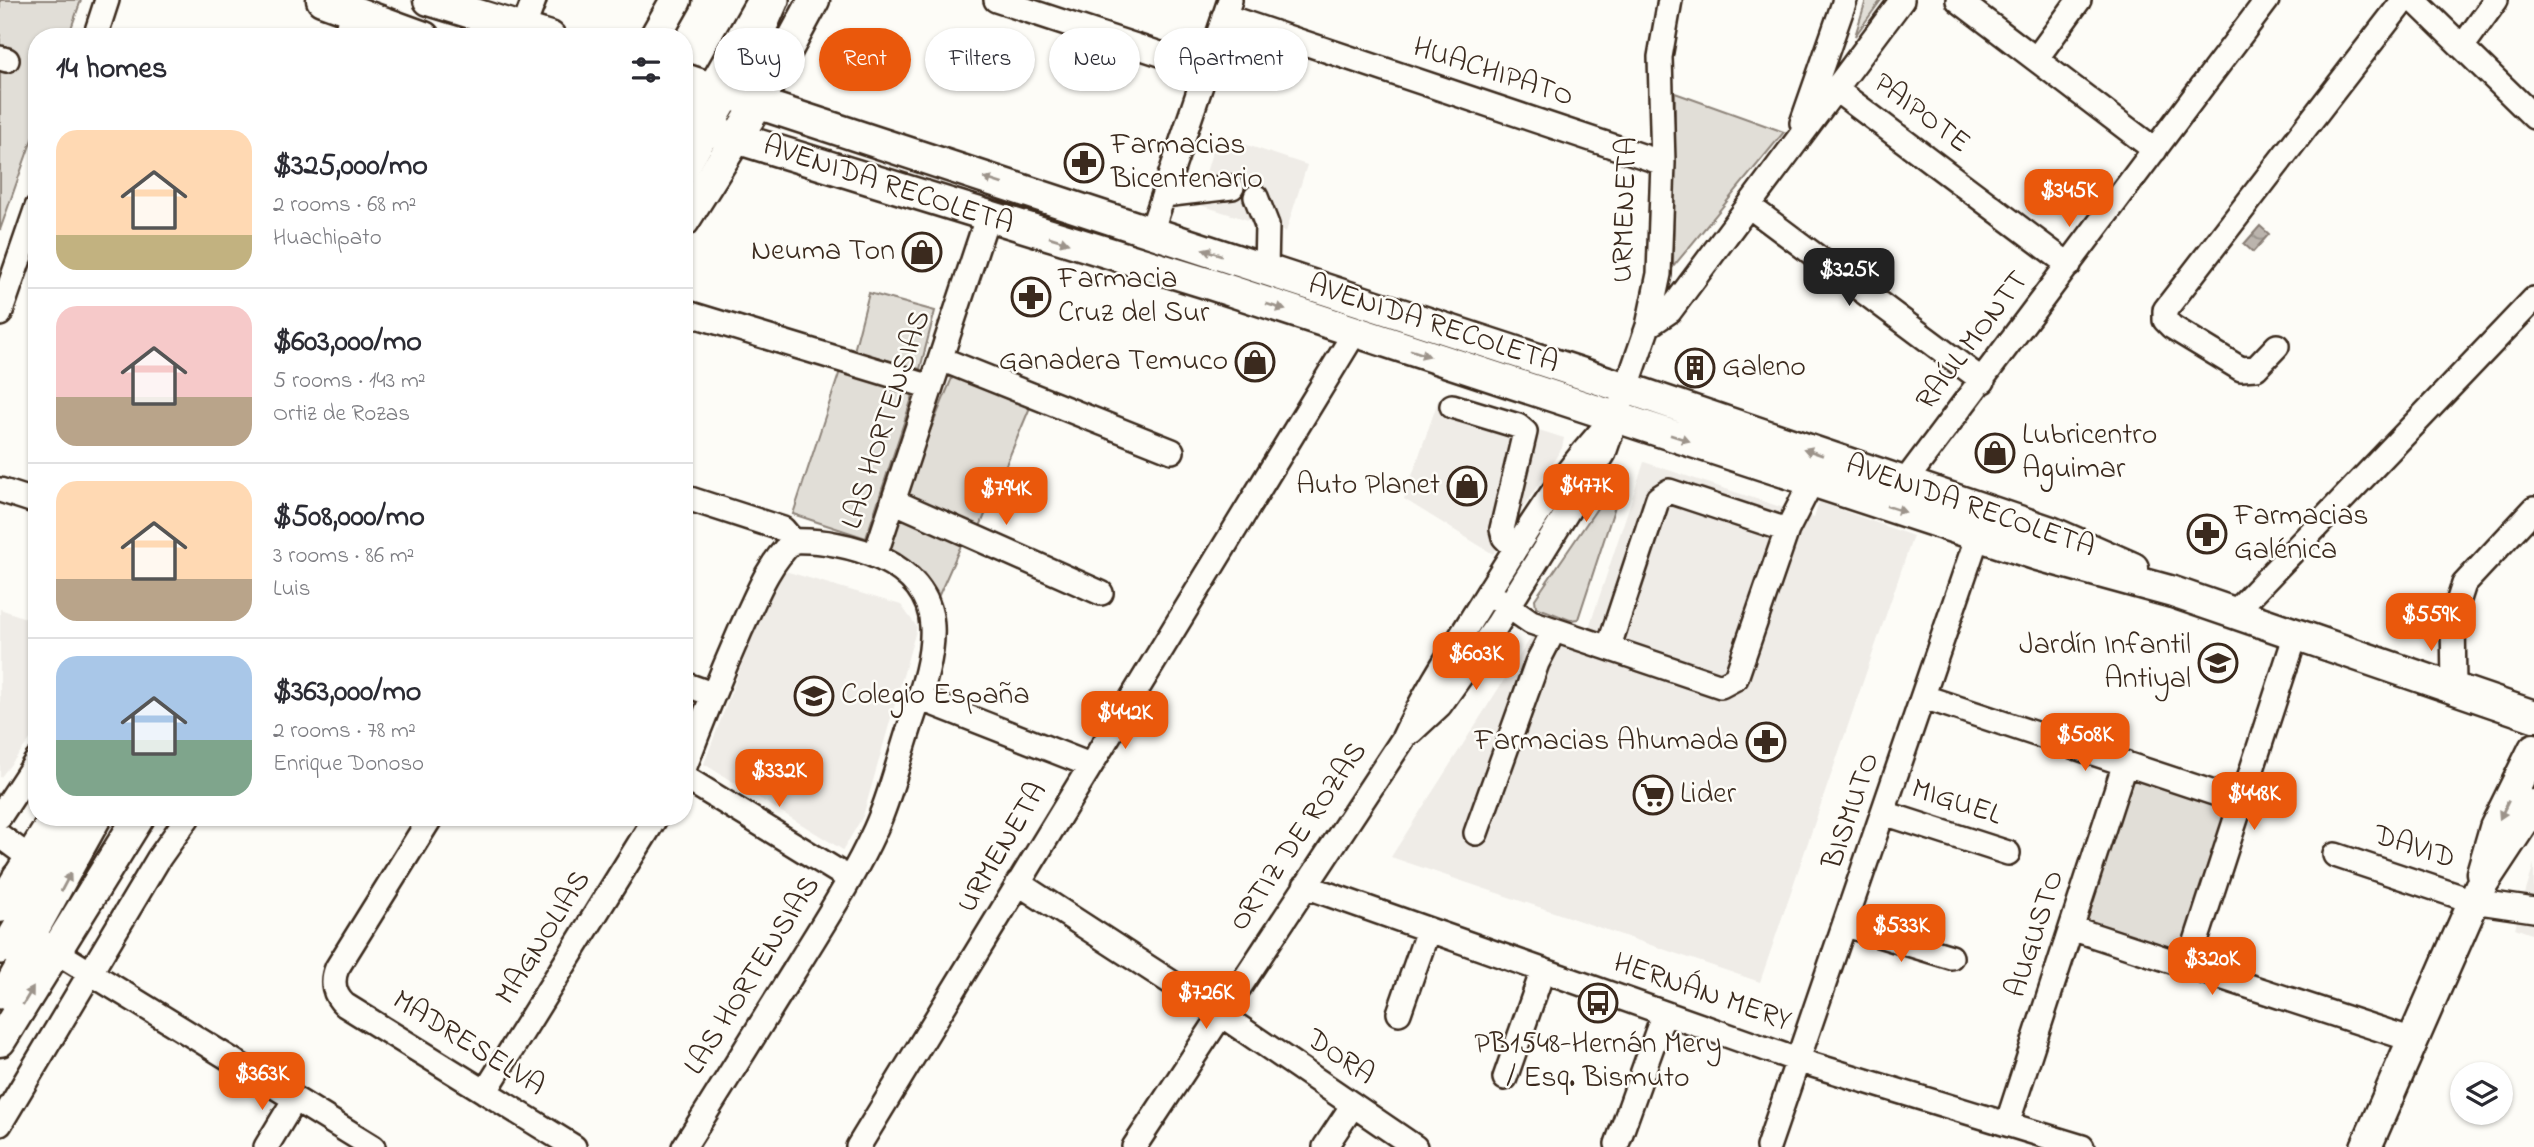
<!DOCTYPE html>
<html lang="en">
<head>
<meta charset="utf-8">
<style>
  :root { --surface:#fff; --page:#f7f7f7; --text:#2b2b33; --muted:#7c7c81; --line:#e1e1e2; --accent:#ea580c }
  body { margin:0; font-family:"Indie Flower",sans-serif; background:var(--page); color:var(--text); height:100vh; display:flex; flex-direction:column; font-size:26px; white-space:nowrap }
  * { box-sizing:border-box; margin:0 }
  p { font-size:23px; color:var(--muted) }
  .icon { flex:none; width:38px; height:38px; fill:none; stroke:currentColor; stroke-width:2; stroke-linecap:round; stroke-linejoin:round }
  .map { position:relative; flex:1; overflow:hidden }
  .panel { position:absolute; left:28px; top:28px; width:665px; height:798px; display:flex; flex-direction:column; background:var(--surface); border-radius:28px; box-shadow:0 2px 5px #0004 }
  .panel>* { flex:none }
  .top-card { position:absolute; left:714px; top:28px; width:665px; height:63px; display:flex; gap:14px }
  .controls { position:absolute; left:2450px; top:1062px; display:grid; gap:14px }
  .controls a { display:grid; place-items:center; width:63px; height:63px; border-radius:50%; background:var(--surface); box-shadow:0 2px 5px #0004; font-size:35px }
  .price { position:absolute; translate:-50% -60px; padding:0 16px; border-radius:14px; background:var(--accent); color:#fff; font-size:23px; line-height:46px; filter:drop-shadow(0 2px 4px #0008) }
  .price::after { content:''; position:absolute; left:50%; top:42px; width:21px; height:16px; margin-left:-10px; background:inherit; clip-path:polygon(0 0,100% 0,50% 100%) }
  .price.selected { background:#222; color:#fff }
  ul { padding:0; list-style:none }
  li { display:flex; align-items:center; gap:21px; height:175px; padding:0 28px }
  li+li { border-top:2px solid var(--line) }
  li span { display:grid; place-items:center; flex:none; width:196px; height:140px; border-radius:21px; color:#555 }
  li>.icon { margin-inline-start:auto }
  span .icon { width:84px; height:84px; fill:#fffc; stroke-width:1 }
  li b { font-size:30px }
  h2 { display:flex; justify-content:space-between; align-items:center; height:84px; padding:0 28px; font-size:30px }
  .tag { padding:0 24px; border-radius:32px; background:var(--surface); box-shadow:0 2px 5px #0004; font-size:24px; line-height:63px }
  .tag.selected { background:var(--accent); color:#fff }
  .map>svg:first-child { display:block }
</style>
</head>
<body>
<div class="map">
<svg width="2534" height="1147" viewBox="0 0 2534 1147">
  <defs>
    <pattern id="water-waves" width="16" height="10" patternUnits="userSpaceOnUse" patternTransform="scale(1.75)"><rect width="16" height="10" fill="#bbb4ad"/><path d="M0 5q4-4 8 0t8 0" fill="none" stroke="#99938c"/></pattern>
  </defs>
  <rect width="100%" height="100%" fill="#fdfcf7"/>
  <filter id="ink" filterUnits="userSpaceOnUse"><feTurbulence type="fractalNoise" baseFrequency=".0143" numOctaves="2"/><feDisplacementMap in="SourceGraphic" scale="14" xChannelSelector="R" yChannelSelector="G"/><feConvolveMatrix kernelMatrix="1 2 1 2 8 2 1 2 1" color-interpolation-filters="sRGB"/></filter>
  <g filter="url(#ink)">
    <path fill="#efece7" d="M 1217,135 L 1307,165 L 1286,232 L 1197,204 Z
      M 1439,398 L 1564,438 L 1562,448 L 1493,554 L 1404,499 Z
      M 1644,462 L 1814,518 L 1819,502 L 1913,536 L 1760,982 L 1391,857 L 1534,633 L 1582,649 Z
      M 778,569 L 901,605 L 917,627 L 863,816 L 843,850 L 704,764 Z
      M 0,609 L 37,622 L 37,731 L 0,778 Z
      M 2534,864 L 2534,935 L 2515,928 Z"/>
    <path fill="#e1ded7" stroke="#8e847a" stroke-width="2" d="M 0,0 L 81,0 L 68,37 L 37,37 L 37,125 L 0,230 Z
      M 1866,0 L 1881,0 L 1855,36 Z
      M 1675,93 L 1784,132 L 1673,267 Z
      M 869,293 L 935,311 L 920,369 L 854,351 Z
      M 840,371 L 913,395 L 866,538 L 793,514 Z
      M 954,373 L 1031,405 L 979,529 L 902,498 Z
      M 1613,485 L 1621,488 L 1578,619 L 1570,620 L 1536,607 L 1535,599 Z
      M 898,513 L 963,541 L 939,595 L 923,572 L 880,553 Z
      M 2133,771 L 2232,802 L 2185,954 L 2086,923 Z"/>
    <path fill="url(#water-waves)" stroke="#887d74" stroke-width="2" d="M 2260,226 L 2269,234 L 2253,252 L 2244,244 Z"/>
    <g fill="none" stroke-linecap="round" stroke-linejoin="round">
      <defs>
        <path id="minor" d="M 996,0 L 1206,69
          M 1958,0 L 2155,150
          M 2414,0 L 2534,117
          M 1224,16 L 1663,163
          M 523,29 L 534,0
          M 95,37 L 107,0
          M 345,37 L 352,12
          M 2462,47 L 2496,0
          M 0,58 L 7,60
          M 2036,59 L 2079,0
          M 1835,89 L 2069,265
          M 1802,123 L 1845,0
          M 684,132 L 759,0
          M 684,173 L 750,62 L 777,0
          M 1164,195 L 1232,187
          M 1256,197 L 1267,225 L 1266,270
          M 1749,206 L 1983,381
          M 1151,232 L 1230,0
          M 684,312 L 931,387
          M 0,314 L 37,207
          M 1648,326 L 1670,311 L 1902,0
          M 2277,346 L 2256,368 L 2241,369 L 2172,327 L 2165,320 L 2165,310 L 2404,0
          M 941,359 L 1172,451
          M 1452,406 L 1518,426 L 1525,432 L 1502,529 L 1504,537 L 1515,548
          M 1904,483 L 2267,0
          M 0,490 L 37,502
          M 684,497 L 783,529 L 793,541
          M 893,501 L 1101,593
          M 875,556 L 987,218
          M 1498,599 L 1531,622 L 1721,686 L 1736,678 L 1787,530 L 1812,481
          M 2234,613 L 2534,299
          M 1609,646 L 1658,498 L 1669,491 L 1787,530
          M 684,684 L 712,694
          M 2454,688 L 2453,618 L 2464,584 L 2534,509
          M 1924,697 L 2241,802
          M 919,698 L 1090,765
          M 1411,732 L 1440,705 L 1497,625 L 1604,453 L 1648,326 L 1659,274 L 1663,163 L 1660,57 L 1670,0
          M 684,769 C 702,721 721,675 741,629 C 756,597 767,565 793,541
          M 684,777 L 850,879
          M 1884,813 L 2008,853
          M 0,816 L 37,760
          M 431,817 L 337,968 C 331,982 334,995 345,1005 L 574,1147
          M 1476,833 L 1537,663 L 1554,630
          M 0,836 L 30,858
          M 2335,855 L 2473,901 L 2534,910
          M 1018,883 L 1220,1014 L 1415,1147
          M 1305,886 L 1800,1061 L 2082,1147
          M 1846,925 L 1951,957
          M 2071,928 L 2413,1040
          M 55,951 L 373,1147
          M 0,952 L 81,817
          M 2188,966 L 2296,634
          M 0,997 L 100,817
          M 1399,1013 L 1428,930
          M 1505,1078 L 1543,970
          M 485,1092 L 656,817
          M 0,1124 L 159,858 L 188,817
          M 2007,1124 L 2125,763
          M 1617,1144 L 1664,1013
          M 266,1147 L 295,1099
          M 684,1147 C 723,1086 761,1024 799,963 C 826,919 854,876 875,830 C 890,798 898,762 909,729 C 919,698 934,660 932,626 C 929,562 846,539 793,541
          M 858,1147 L 1355,332
          M 1134,1147 L 1403,739 C 1428,685 1461,637 1492,586 C 1529,527 1566,466 1615,417
          M 1325,1147 L 1353,1105
          M 1768,1147 L 1978,535"/>
        <path id="major" d="M 322,0 L 424,37
          M 429,0 L 550,37
          M 655,37 L 676,0
          M 684,79 L 1626,388 L 2051,532 L 2133,568
          M 684,122 L 1213,285 L 2038,555 L 2173,592 L 2534,716
          M 684,221 L 758,104 L 814,0
          M 2482,873 L 2495,828 L 2534,749
          M 18,877 C 17,909 18,943 55,951
          M 0,907 L 56,817
          M 0,1041 L 139,817
          M 2366,1147 L 2480,887 L 2534,805"/>
      </defs>
      <use href="#minor" stroke="#3b2a1e" stroke-width="28"/>
      <use href="#major" stroke="#3b2a1e" stroke-width="35"/>
      <use href="#minor" stroke="#fdfcf7" stroke-width="23"/>
      <use href="#major" stroke="#fdfcf7" stroke-width="30"/>
    </g>
    <defs><path id="oneway-solid" d="M-6-.8H1V-3.2L6.5 0L1 3.2V.8H-6Z" transform="scale(1.75)"/></defs>
    <g fill="#9c938a">
      <use href="#oneway-solid" transform="translate(993 181) rotate(-162)"/>
      <use href="#oneway-solid" transform="translate(1059 240) rotate(17)"/>
      <use href="#oneway-solid" transform="translate(1212 252) rotate(-162)"/>
      <use href="#oneway-solid" transform="translate(1276 307) rotate(18)"/>
      <use href="#oneway-solid" transform="translate(1420 353) rotate(18)"/>
      <use href="#oneway-solid" transform="translate(1680 438) rotate(18)"/>
      <use href="#oneway-solid" transform="translate(1813 452) rotate(-161)"/>
      <use href="#oneway-solid" transform="translate(1896 509) rotate(18)"/>
      <use href="#oneway-solid" transform="translate(2504 810) rotate(116)"/>
      <use href="#oneway-solid" transform="translate(66 882) rotate(-62)"/>
      <use href="#oneway-solid" transform="translate(28 996) rotate(-59)"/>
    </g>
  </g>
  <defs>
    <symbol id="pharmacy-ring" viewBox="-11 -11 22 22"><circle r="9.5" fill="#fdfcf7" stroke="#3b2a1e" stroke-width="1.5"/><path d="M-2-6h4v4h4v4h-4v4h-4v-4h-4v-4h4Z" fill="#3b2a1e"/></symbol>
    <symbol id="shop-ring" viewBox="-11 -11 22 22"><circle r="9.5" fill="#fdfcf7" stroke="#3b2a1e" stroke-width="1.5"/><path d="M-5-2.5h2.3a2.7 3.5 0 0 1 5.4 0H5L5.5 6h-11ZM-1.5-2.5h3a1.5 2.3 0 0 0-3 0Z" fill="#3b2a1e"/></symbol>
    <symbol id="building-ring" viewBox="-11 -11 22 22"><circle r="9.5" fill="#fdfcf7" stroke="#3b2a1e" stroke-width="1.5"/><path d="M-4-6H4V6H1V3H-1V6H-4ZM-2.5-4.3h1.7v1.8h-1.7ZM.8-4.3h1.7v1.8H.8ZM-2.5-1h1.7V.8h-1.7ZM.8-1h1.7V.8H.8Z" fill="#3b2a1e"/></symbol>
    <symbol id="school-ring" viewBox="-11 -11 22 22"><circle r="9.5" fill="#fdfcf7" stroke="#3b2a1e" stroke-width="1.5"/><path d="M0-5L7-2L0 1L-7-2ZM-4 1L0 2.5L4 1V4Q0 6-4 4Z" fill="#3b2a1e"/></symbol>
    <symbol id="supermarket-ring" viewBox="-11 -11 22 22"><circle r="9.5" fill="#fdfcf7" stroke="#3b2a1e" stroke-width="1.5"/><path d="M-6-5.5h2.5l.6 2H6L4.5 2H-2.5L-4.4-4H-6ZM-1.5 3.2a1.3 1.3 0 1 0 .1 0ZM3 3.2a1.3 1.3 0 1 0 .1 0Z" fill="#3b2a1e"/></symbol>
    <symbol id="bus-ring" viewBox="-11 -11 22 22"><circle r="9.5" fill="#fdfcf7" stroke="#3b2a1e" stroke-width="1.5"/><path d="M-5-6H5V4H4V6H2V4H-2V6H-4V4H-5ZM-3.5-4V0h7V-4ZM-3.5 1.2v1.5H-2V1.2ZM2 1.2v1.5H3.5V1.2Z" fill="#3b2a1e"/></symbol>
  </defs>
  <g fill-rule="evenodd">
    <use href="#pharmacy-ring" x="1062" y="141" width="44" height="44"/>
    <use href="#shop-ring" x="900" y="230" width="44" height="44"/>
    <use href="#pharmacy-ring" x="1009" y="275" width="44" height="44"/>
    <use href="#shop-ring" x="1233" y="340" width="44" height="44"/>
    <use href="#building-ring" x="1673" y="346" width="44" height="44"/>
    <use href="#shop-ring" x="1973" y="431" width="44" height="44"/>
    <use href="#shop-ring" x="1445" y="464" width="44" height="44"/>
    <use href="#pharmacy-ring" x="2185" y="512" width="44" height="44"/>
    <use href="#school-ring" x="2196" y="641" width="44" height="44"/>
    <use href="#school-ring" x="792" y="674" width="44" height="44"/>
    <use href="#pharmacy-ring" x="1744" y="720" width="44" height="44"/>
    <use href="#supermarket-ring" x="1631" y="773" width="44" height="44"/>
    <use href="#bus-ring" x="1576" y="981" width="44" height="44"/>
  </g>
  <g text-anchor="middle" dominant-baseline="central" stroke-width="5" stroke-linejoin="round" paint-order="stroke">
    <g font-size="30" fill="#3b2a1e" stroke="#fdfcf7">
      <text transform="translate(1493 73) rotate(18)">HUACHIPATO</text>
      <text transform="translate(1921 114) rotate(37)">PAIPOTE</text>
      <text transform="translate(888 186) rotate(18)">AVENIDA RECOLETA</text>
      <text transform="translate(1626 210) rotate(-88)">URMENETA</text>
      <text transform="translate(1433 325) rotate(18)">AVENIDA RECOLETA</text>
      <text transform="translate(1973 341) rotate(-53)">RAÚL MONTT</text>
      <text transform="translate(887 420) rotate(-72)">LAS HORTENSIAS</text>
      <text transform="translate(1970 507) rotate(19)">AVENIDA RECOLETA</text>
      <text transform="translate(1956 803) rotate(18)">MIGUEL</text>
      <text transform="translate(1852 811) rotate(-71)">BISMUTO</text>
      <text transform="translate(1299 837) rotate(-56)">ORTIZ DE ROZAS</text>
      <text transform="translate(1003 848) rotate(-59)">URMENETA</text>
      <text transform="translate(2414 848) rotate(18)">DAVID</text>
      <text transform="translate(2036 934) rotate(-72)">AUGUSTO</text>
      <text transform="translate(544 938) rotate(-58)">MAGNOLIAS</text>
      <text transform="translate(753 976) rotate(-58)">LAS HORTENSIAS</text>
      <text transform="translate(1702 993) rotate(19)">HERNÁN MERY</text>
      <text transform="translate(468 1044) rotate(32)">MADRESELVA</text>
      <text transform="translate(1340 1058) rotate(34)">DORA</text>
    </g>
    <g font-size="30" fill="#3b2a1e" stroke="#fdfcf7" text-anchor="start">
      <text x="1111" y="146">Farmacias<tspan x="1111" dy="34">Bicentenario</tspan></text>
      <text x="895" y="252" text-anchor="end">Neuma Ton</text>
      <text x="1058" y="280">Farmacia<tspan x="1058" dy="34">Cruz del Sur</tspan></text>
      <text x="1228" y="362" text-anchor="end">Ganadera Temuco</text>
      <text x="1722" y="368">Galeno</text>
      <text x="2022" y="436">Lubricentro<tspan x="2022" dy="34">Aguimar</tspan></text>
      <text x="1440" y="486" text-anchor="end">Auto Planet</text>
      <text x="2234" y="517">Farmacias<tspan x="2234" dy="34">Galénica</tspan></text>
      <text x="2191" y="646" text-anchor="end">Jardín Infantil<tspan x="2191" dy="34">Antiyal</tspan></text>
      <text x="841" y="696">Colegio España</text>
      <text x="1739" y="742" text-anchor="end">Farmacias Ahumada</text>
      <text x="1680" y="795">Lider</text>
      <text x="1598" y="1045" text-anchor="middle">PB1548-Hernán Mery<tspan x="1598" dy="34">/ Esq. Bismuto</tspan></text>
    </g>
  </g>
</svg>
<div class="controls">
<a><svg class="icon" aria-label="layers" viewBox="0 0 24 24"><path d="M12 4l9 5-9 5-9-5zM3 14l9 5 9-5"/></svg></a>
</div>
<b class="price" style="left:2069px;top:229px">$345K</b>
<b class="price selected" style="left:1849px;top:308px">$325K</b>
<b class="price" style="left:1586px;top:524px">$477K</b>
<b class="price" style="left:1006px;top:527px">$794K</b>
<b class="price" style="left:2431px;top:653px">$559K</b>
<b class="price" style="left:1476px;top:692px">$603K</b>
<b class="price" style="left:1125px;top:751px">$442K</b>
<b class="price" style="left:2085px;top:773px">$508K</b>
<b class="price" style="left:779px;top:809px">$332K</b>
<b class="price" style="left:2254px;top:832px">$448K</b>
<b class="price" style="left:1901px;top:964px">$533K</b>
<b class="price" style="left:2212px;top:997px">$320K</b>
<b class="price" style="left:1206px;top:1031px">$726K</b>
<b class="price" style="left:262px;top:1112px">$363K</b>
<div class="top-card">
<a class="tag">Buy</a>
<a class="tag selected">Rent</a>
<a class="tag">Filters</a>
<a class="tag">New</a>
<a class="tag">Apartment</a>
</div>
<section class="panel">
<h2>14 homes<svg class="icon" aria-label="filters" viewBox="0 0 24 24"><path d="M4 7h16M4 17h16"/><circle cx="9" cy="7" r="2"/><circle cx="15" cy="17" r="2"/></svg></h2>
<ul>
<li><span style="background:linear-gradient(#ffd9b3 75%,#c2b280 0)"><svg class="icon" aria-label="home" viewBox="0 0 24 24"><path d="M3 11l9-7 9 7M6 9v11h12V9"/></svg></span><div><b>$325,000/mo</b><p>2 rooms · 68 m²</p><p>Huachipato</p></div></li>
<li><span style="background:linear-gradient(#f6c9c9 65%,#b9a48a 0)"><svg class="icon" aria-label="home" viewBox="0 0 24 24"><path d="M3 11l9-7 9 7M6 9v11h12V9"/></svg></span><div><b>$603,000/mo</b><p>5 rooms · 143 m²</p><p>Ortiz de Rozas</p></div></li>
<li><span style="background:linear-gradient(#ffd9b3 70%,#b9a48a 0)"><svg class="icon" aria-label="home" viewBox="0 0 24 24"><path d="M3 11l9-7 9 7M6 9v11h12V9"/></svg></span><div><b>$508,000/mo</b><p>3 rooms · 86 m²</p><p>Luis</p></div></li>
<li><span style="background:linear-gradient(#a9c7e8 60%,#7fa58c 0)"><svg class="icon" aria-label="home" viewBox="0 0 24 24"><path d="M3 11l9-7 9 7M6 9v11h12V9"/></svg></span><div><b>$363,000/mo</b><p>2 rooms · 78 m²</p><p>Enrique Donoso</p></div></li>
</ul>
</section>
</div>
</body>
</html>
